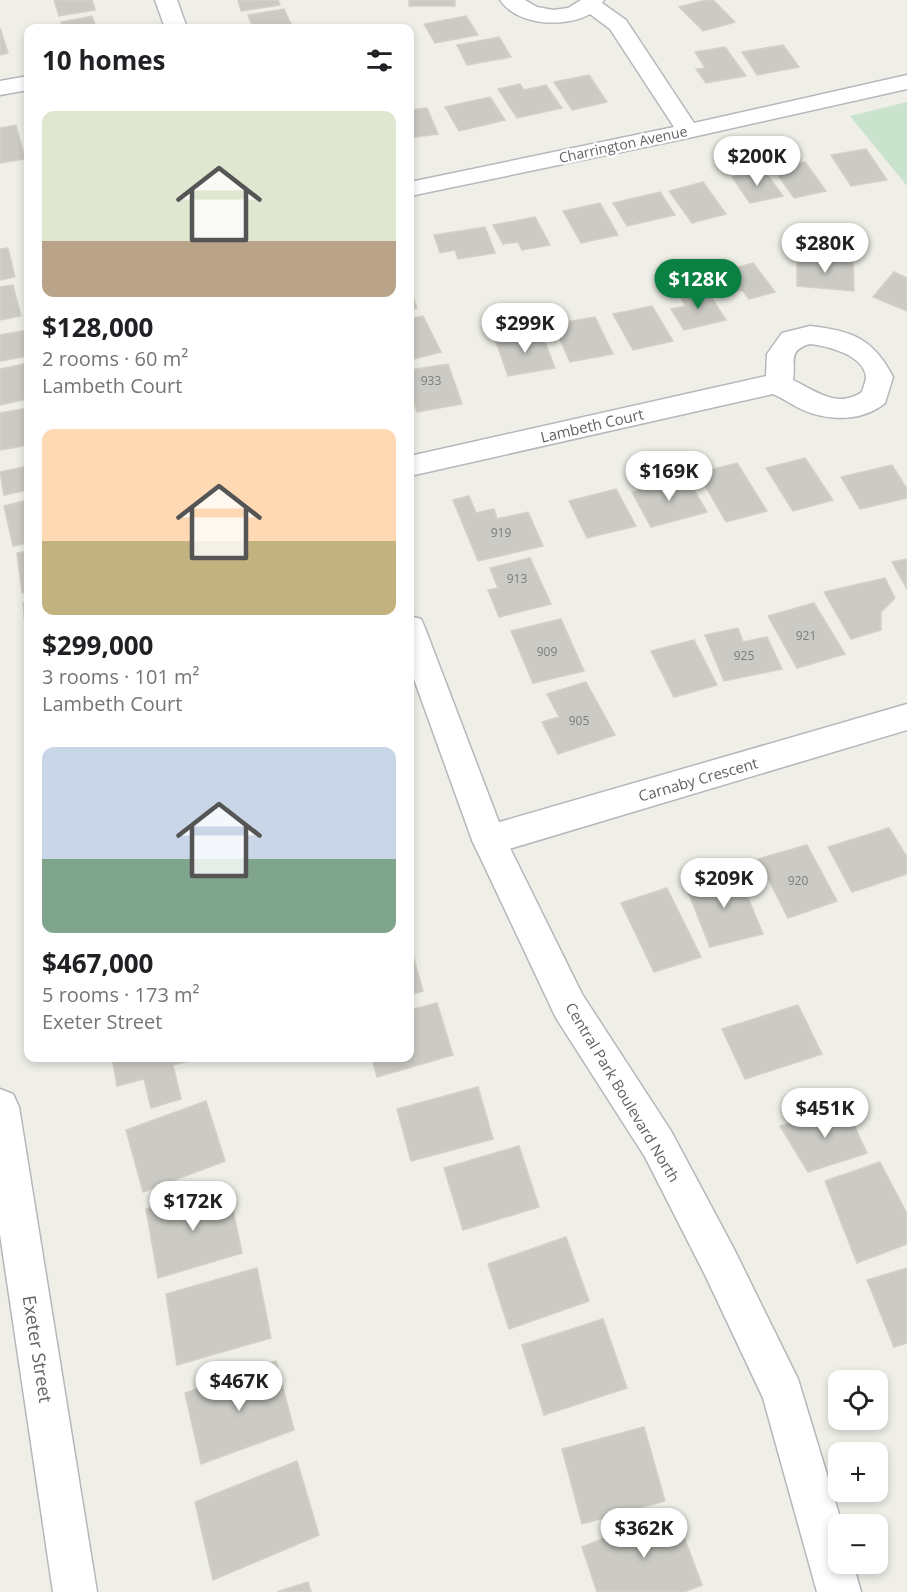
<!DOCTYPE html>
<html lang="en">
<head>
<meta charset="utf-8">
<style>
  :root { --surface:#fff; --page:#f6f6f6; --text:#202124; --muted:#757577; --accent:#0b8043 }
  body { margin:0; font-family:"Open Sans",sans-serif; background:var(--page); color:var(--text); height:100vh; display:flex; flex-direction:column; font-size:22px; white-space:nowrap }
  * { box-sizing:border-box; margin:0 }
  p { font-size:20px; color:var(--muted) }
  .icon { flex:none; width:33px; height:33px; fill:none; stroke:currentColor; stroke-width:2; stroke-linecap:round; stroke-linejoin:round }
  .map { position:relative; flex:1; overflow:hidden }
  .panel { position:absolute; left:24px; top:24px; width:390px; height:1038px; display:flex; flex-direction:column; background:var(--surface); border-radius:12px; box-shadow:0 3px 9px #0003 }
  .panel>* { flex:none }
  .fabs { position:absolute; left:828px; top:1370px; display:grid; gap:12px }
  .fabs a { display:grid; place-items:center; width:60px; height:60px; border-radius:12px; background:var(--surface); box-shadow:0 3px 9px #0003; font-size:30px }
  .price { position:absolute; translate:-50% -51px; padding:0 14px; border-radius:21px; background:#fff; color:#222; font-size:20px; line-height:39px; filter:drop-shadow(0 2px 3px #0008) }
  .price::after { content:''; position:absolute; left:50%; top:36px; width:18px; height:14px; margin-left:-9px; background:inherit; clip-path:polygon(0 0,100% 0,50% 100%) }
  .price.on { background:var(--accent); color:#fff }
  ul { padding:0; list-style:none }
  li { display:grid; align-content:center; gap:12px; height:318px; padding:0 18px }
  li span { display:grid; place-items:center; height:186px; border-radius:12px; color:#555 }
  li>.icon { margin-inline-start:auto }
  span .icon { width:108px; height:108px; fill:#fffc; stroke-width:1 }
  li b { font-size:26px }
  h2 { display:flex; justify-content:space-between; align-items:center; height:72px; padding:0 18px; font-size:26px }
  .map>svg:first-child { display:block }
</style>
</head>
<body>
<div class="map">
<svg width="907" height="1592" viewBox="0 0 907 1592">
  <rect width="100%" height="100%" fill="#efefe8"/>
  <path fill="#c9e3cc" d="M 907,102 L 907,186 L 850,116 Z"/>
  <path fill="#cbcac4" stroke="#d3d1c7" stroke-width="1.5" d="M 54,0 L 92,0 L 95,10 L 59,16 Z
    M 238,0 L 278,0 L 280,5 L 241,11 Z
    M 409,0 L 455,0 L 455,6 L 409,6 Z
    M 706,0 L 713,0 L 735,22 L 703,31 L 679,7 Z
    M 284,9 L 293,28 L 253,28 L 248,15 Z
    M 92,16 L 96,27 L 104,26 L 105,28 L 63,28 L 61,22 Z
    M 466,16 L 478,35 L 435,43 L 424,24 Z
    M 0,28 L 8,53 L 0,55 Z
    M 499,37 L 511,57 L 467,65 L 457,45 Z
    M 783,45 L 799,67 L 757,75 L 742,52 Z
    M 725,47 L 746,76 L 706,83 L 696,69 L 705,68 L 695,52 Z
    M 589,75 L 607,102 L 572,110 L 554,82 Z
    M 520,84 L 524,90 L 546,85 L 562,108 L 517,118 L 498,89 Z
    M 490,97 L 505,120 L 459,131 L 445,107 Z
    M 427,108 L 438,134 L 410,138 L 410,110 Z
    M 16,125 L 25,159 L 0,163 L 0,128 Z
    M 866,149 L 887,180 L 851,186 L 831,155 Z
    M 805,162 L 826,191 L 794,198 L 773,168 Z
    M 764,170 L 783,196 L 750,203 L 732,177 Z
    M 703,182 L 726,214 L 692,223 L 669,191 Z
    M 660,192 L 675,215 L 627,226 L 613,203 Z
    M 600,203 L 618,235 L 581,243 L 563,211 Z
    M 535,217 L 550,245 L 522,250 L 518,242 L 503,244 L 493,225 Z
    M 485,227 L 495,253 L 458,259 L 455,250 L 440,253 L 434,235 Z
    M 8,248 L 15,277 L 0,280 L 0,249 Z
    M 797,257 L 853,262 L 854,291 L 797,286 Z
    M 753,263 L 775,292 L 749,299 L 742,290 L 721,295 L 707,275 Z
    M 894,272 L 907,278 L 907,311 L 873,297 Z
    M 13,285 L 21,316 L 0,320 L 0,287 Z
    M 410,289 L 417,308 L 410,310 Z
    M 706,289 L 726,320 L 684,330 L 671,309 L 686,306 L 679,295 Z
    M 652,306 L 673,341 L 633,350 L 613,314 Z
    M 423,316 L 441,352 L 410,360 L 410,319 Z
    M 595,317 L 613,354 L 570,362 L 553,324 Z
    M 28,330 L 28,356 L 0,361 L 0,335 Z
    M 541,332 L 555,368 L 508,376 L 495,339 Z
    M 28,363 L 28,399 L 0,405 L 0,369 Z
    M 448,364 L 462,404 L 417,412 L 410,389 L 410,370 Z
    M 28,408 L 28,445 L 0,450 L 0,413 Z
    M 805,458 L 833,500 L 793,511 L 766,468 Z
    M 737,463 L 767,511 L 726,522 L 698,473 Z
    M 892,465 L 907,489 L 907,498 L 860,509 L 841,477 Z
    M 28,466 L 28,490 L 4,495 L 0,472 Z
    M 687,478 L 707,512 L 651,527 L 632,492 Z
    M 616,489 L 636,526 L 587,538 L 569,501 Z
    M 469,496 L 476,513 L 494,509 L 497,519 L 528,512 L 543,546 L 478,561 L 453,500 Z
    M 28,500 L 28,543 L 13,546 L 4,506 Z
    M 28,551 L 28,592 L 22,593 L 17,553 Z
    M 530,558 L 551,604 L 499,617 L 488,590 L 498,588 L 490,568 Z
    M 907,559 L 907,589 L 892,562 Z
    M 885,578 L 895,598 L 881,612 L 881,630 L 851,639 L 824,592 Z
    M 28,602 L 28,647 L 27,647 L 23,603 Z
    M 814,603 L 845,654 L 797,668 L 768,616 Z
    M 561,619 L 584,671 L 533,683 L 511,631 Z
    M 738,628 L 743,642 L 767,637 L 782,669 L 724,681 L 705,635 Z
    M 694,640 L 717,685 L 674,697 L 651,651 Z
    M 586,682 L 615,735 L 558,754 L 542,722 L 559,717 L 547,694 Z
    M 889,828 L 907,857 L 907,874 L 852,892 L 828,847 Z
    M 807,845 L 837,901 L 788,918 L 758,859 Z
    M 737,871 L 763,934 L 710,947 L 685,884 Z
    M 667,888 L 701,957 L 654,972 L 621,903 Z
    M 410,945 L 423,991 L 410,995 Z
    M 437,1003 L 453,1055 L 377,1077 L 372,1058 L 410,1058 L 410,1010 Z
    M 798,1005 L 822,1054 L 745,1079 L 722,1029 Z
    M 112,1058 L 200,1058 L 173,1065 L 181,1099 L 151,1108 L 144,1079 L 117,1086 Z
    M 478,1087 L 493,1139 L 411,1161 L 397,1109 Z
    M 206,1101 L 225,1161 L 143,1192 L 126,1130 Z
    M 845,1106 L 867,1153 L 808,1172 L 780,1126 Z
    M 519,1146 L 539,1207 L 463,1230 L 444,1168 Z
    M 880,1162 L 907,1214 L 907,1244 L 857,1263 L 825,1181 Z
    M 228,1186 L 242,1253 L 158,1278 L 146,1209 Z
    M 566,1237 L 589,1301 L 509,1329 L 488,1264 Z
    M 257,1268 L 271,1338 L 177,1365 L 166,1294 Z
    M 907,1268 L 907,1343 L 894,1347 L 867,1280 Z
    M 603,1319 L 627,1388 L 544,1415 L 522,1345 Z
    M 276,1361 L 294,1430 L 201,1464 L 185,1393 Z
    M 644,1427 L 665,1501 L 582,1524 L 562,1449 Z
    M 297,1461 L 319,1535 L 213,1580 L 195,1502 Z
    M 674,1510 L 702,1585 L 684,1592 L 597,1592 L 582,1547 Z
    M 308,1582 L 311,1592 L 277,1592 Z"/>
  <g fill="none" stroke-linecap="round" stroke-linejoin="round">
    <defs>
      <path id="minor" d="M 500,0 L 525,0 L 537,7 L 553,10 L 568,8 L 581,0 L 604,0 L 602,3 L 626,20 L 694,123 L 907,75 L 907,89 L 688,138 L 410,196 L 410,182 L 674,127 L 610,29 L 590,14 C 565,28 518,26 500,0 Z
        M 28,76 L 28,90 L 0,95 L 0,81 Z
        M 810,326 C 852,331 873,338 893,377 L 885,403 C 862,422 828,421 803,410 C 792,405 783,398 773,394 L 410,476 L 410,456 L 766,376 L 767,354 L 782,333 ZM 810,344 C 828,346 864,355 866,377 C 866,381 863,388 862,392 C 837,409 816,391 793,380 C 796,362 787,350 810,344 Z
        M 907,704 L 907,730 L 489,855 L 477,850 L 472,840 L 477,830 L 489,825 Z
        M 0,1089 L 13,1094 L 19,1107 L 97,1592 L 53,1592 L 0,1234 Z"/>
      <path id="tertiary" d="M 155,0 L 177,0 L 187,28 L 165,28 Z
        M 410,616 L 421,619 L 425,628 L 505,838 L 582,994 L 671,1131 L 734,1249 L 798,1379 L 842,1524 L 838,1524 L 838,1563 L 853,1563 L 861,1592 L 817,1592 L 763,1398 L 706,1277 L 645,1157 L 556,1018 L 472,840 L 410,668 Z"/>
    </defs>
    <use href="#minor" stroke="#b5b7bb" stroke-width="3"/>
    <use href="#tertiary" stroke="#b5b7bb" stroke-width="3"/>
    <use href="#minor" fill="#fff" fill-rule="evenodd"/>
    <use href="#tertiary" fill="#fff" fill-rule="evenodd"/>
  </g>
  <g text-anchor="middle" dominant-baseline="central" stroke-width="5" stroke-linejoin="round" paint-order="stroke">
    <g font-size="12" fill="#7b7c7e">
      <text x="431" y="380">933</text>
      <text x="501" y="532">919</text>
      <text x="517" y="578">913</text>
      <text x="806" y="635">921</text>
      <text x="547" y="651">909</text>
      <text x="744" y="655">925</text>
      <text x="579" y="720">905</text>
      <text x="798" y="880">920</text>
    </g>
    <g font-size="14" fill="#606266" stroke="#fff">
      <text transform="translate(623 144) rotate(-12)">Charrington Avenue</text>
    </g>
    <g font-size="15" fill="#606266" stroke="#fff">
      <text transform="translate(592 425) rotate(-13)">Lambeth Court</text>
      <text transform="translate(698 779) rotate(-16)">Carnaby Crescent</text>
      <text transform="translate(623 1092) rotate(59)">Central Park Boulevard North</text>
    </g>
    <g font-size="18" fill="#606266" stroke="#fff">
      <text transform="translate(38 1349) rotate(81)">Exeter Street</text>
    </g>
  </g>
</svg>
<div class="fabs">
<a><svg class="icon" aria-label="locate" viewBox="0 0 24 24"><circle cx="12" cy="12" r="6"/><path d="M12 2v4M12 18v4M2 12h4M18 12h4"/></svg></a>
<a>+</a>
<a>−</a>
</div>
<b class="price" style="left:757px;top:187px">$200K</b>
<b class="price" style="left:825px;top:274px">$280K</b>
<b class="price on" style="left:698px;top:310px">$128K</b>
<b class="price" style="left:525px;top:354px">$299K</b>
<b class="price" style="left:669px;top:502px">$169K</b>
<b class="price" style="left:724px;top:909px">$209K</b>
<b class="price" style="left:825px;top:1139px">$451K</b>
<b class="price" style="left:193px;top:1232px">$172K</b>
<b class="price" style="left:239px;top:1412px">$467K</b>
<b class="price" style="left:644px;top:1559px">$362K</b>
<section class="panel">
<h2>10 homes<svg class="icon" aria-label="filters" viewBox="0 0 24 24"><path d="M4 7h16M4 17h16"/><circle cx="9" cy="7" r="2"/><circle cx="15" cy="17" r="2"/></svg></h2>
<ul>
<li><span style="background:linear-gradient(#dfe7d0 70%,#b9a48a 0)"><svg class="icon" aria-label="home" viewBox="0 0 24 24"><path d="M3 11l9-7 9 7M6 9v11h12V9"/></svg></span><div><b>$128,000</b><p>2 rooms · 60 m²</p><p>Lambeth Court</p></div></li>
<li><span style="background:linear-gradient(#ffd9b3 60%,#c2b280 0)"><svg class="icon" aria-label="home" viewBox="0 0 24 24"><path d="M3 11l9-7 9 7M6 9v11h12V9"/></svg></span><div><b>$299,000</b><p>3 rooms · 101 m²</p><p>Lambeth Court</p></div></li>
<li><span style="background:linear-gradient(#c9d6e8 60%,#7fa58c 0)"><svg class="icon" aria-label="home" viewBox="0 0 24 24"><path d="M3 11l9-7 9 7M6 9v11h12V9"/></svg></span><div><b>$467,000</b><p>5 rooms · 173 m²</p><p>Exeter Street</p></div></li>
</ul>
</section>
</div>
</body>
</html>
